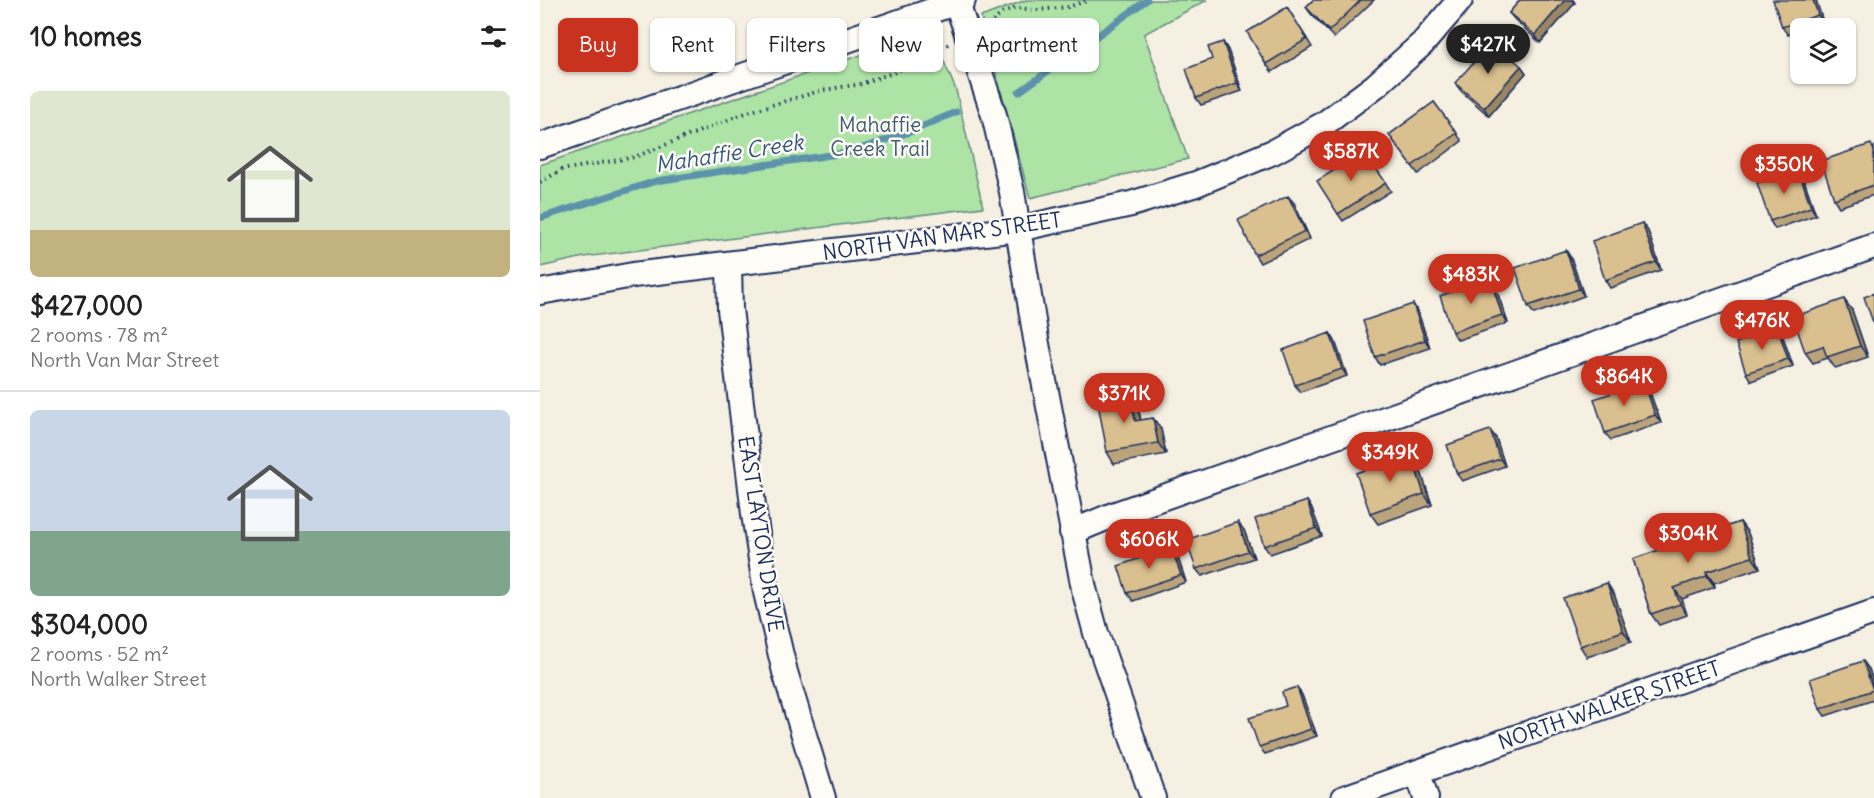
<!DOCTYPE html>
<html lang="en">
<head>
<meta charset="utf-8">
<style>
  :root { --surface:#fff; --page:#f6f6f6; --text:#222; --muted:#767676; --line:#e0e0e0; --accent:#c8321e }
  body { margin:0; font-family:Delius,sans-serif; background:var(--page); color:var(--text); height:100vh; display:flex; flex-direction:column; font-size:22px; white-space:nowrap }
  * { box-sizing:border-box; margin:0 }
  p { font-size:20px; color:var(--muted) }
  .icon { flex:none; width:33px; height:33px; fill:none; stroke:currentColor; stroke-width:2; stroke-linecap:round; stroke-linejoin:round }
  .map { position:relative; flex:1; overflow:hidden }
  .sheet { display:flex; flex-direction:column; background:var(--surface); width:540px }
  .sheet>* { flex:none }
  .top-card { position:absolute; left:18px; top:18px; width:570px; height:54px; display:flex; gap:12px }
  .tools { position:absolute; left:1250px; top:18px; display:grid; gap:12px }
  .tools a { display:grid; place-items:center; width:66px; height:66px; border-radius:9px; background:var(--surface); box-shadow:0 2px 4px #0004; font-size:30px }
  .price { position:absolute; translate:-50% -51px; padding:0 14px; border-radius:21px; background:var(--accent); color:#fff; font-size:20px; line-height:39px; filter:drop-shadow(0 2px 3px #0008) }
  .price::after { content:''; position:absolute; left:50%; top:36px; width:18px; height:14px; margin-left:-9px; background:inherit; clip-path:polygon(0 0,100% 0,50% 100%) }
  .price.selected { background:#222; color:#fff }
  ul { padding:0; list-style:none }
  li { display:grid; align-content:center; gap:12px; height:318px; padding:0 30px }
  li+li { border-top:2px solid var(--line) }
  li span { display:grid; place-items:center; height:186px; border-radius:9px; color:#555 }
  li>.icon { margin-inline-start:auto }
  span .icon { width:108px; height:108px; fill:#fffc; stroke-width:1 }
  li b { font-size:26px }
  h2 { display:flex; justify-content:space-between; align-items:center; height:72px; padding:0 30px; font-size:26px }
  .pill { padding:0 21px; border-radius:9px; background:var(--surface); box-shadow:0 2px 4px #0004; font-size:21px; line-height:54px }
  .pill.selected { background:var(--accent); color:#fff }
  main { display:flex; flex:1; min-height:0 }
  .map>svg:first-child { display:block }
</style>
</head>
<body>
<main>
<section class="sheet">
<h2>10 homes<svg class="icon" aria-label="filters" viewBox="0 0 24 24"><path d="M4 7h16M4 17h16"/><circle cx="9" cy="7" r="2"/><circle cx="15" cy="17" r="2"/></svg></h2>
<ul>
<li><span style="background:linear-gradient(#dfe7d0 75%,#c2b280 0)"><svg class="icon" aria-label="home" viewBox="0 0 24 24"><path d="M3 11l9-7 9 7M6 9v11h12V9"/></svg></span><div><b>$427,000</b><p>2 rooms · 78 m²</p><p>North Van Mar Street</p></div></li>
<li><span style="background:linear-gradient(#c9d6e8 65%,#7fa58c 0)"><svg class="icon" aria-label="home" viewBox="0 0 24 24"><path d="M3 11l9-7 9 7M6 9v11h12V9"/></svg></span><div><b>$304,000</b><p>2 rooms · 52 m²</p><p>North Walker Street</p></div></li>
</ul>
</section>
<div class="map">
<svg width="1334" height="798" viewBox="0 0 1334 798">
  <rect width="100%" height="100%" fill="#f6f0e2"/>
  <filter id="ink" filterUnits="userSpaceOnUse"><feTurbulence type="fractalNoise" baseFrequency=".0167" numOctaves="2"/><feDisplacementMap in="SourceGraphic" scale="12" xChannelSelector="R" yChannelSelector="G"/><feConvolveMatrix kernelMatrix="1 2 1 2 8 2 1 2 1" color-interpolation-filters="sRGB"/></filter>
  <g filter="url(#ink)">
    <path fill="#aee3a6" stroke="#648982" stroke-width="1.5" d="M 486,0 L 667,0 L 604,34 L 648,159 L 490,198 L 441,17 Z
      M 391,31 L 416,90 L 443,207 L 44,257 L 0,267 L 0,165 Z"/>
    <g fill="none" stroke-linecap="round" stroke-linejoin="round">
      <path stroke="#5b93ab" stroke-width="7" d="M 479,92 L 607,0
        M 0,218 L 116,181 L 311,152 L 370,132 L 416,112"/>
      <defs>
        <path id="minor" d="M 416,0 L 454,115 L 472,192 L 496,339 L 544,589 L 556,633 L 613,798
          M 0,146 L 423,0
          M 189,265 L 190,309 L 214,514 L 226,592 L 245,672 L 283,798
          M 0,292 L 93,275 L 478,229 L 591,204 L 656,184 L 733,152 L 784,124 L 835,86 L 883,43 L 920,0
          M 532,532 L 573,515 L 1334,246
          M 878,773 L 886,798
          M 804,798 L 1334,612"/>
      </defs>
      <use href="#minor" stroke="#1b2f5e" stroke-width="28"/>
      <path stroke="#1b2f5e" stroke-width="4" stroke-dasharray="1.5 4.5" stroke-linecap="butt" d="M 448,25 L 463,13 L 476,8 L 499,10 L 528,7 L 549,0
        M 0,182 L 22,170 L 95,157 L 208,112 L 283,90 L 321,84 L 355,72 L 409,44"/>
      <use href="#minor" stroke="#fdfcf7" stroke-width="24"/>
    </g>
    <path fill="#bba47b" stroke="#1b2f5e" stroke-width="1.5" d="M 773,0 L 834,0 L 794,38 L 771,14 L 766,7 Z
      M 980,0 L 1033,0 L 1035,3 L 1000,43 L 975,20 L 969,13 Z
      M 1276,0 L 1283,22 L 1265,28 L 1260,28 L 1260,30 L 1248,35 L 1242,27 Z
      M 747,7 L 772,47 L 732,72 L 726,64 Z
      M 683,42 L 688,50 L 702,91 L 661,105 L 656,98 L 672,59 Z
      M 981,66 L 986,73 L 949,116 L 921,91 L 915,83 Z
      M 894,102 L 922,141 L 878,174 L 849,135 Z
      M 1334,147 L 1334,195 L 1299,207 L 1294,199 Z
      M 824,151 L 851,191 L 803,221 L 798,214 Z
      M 1263,177 L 1276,215 L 1235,229 L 1230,221 Z
      M 754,203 L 770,239 L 720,263 L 715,255 Z
      M 1102,223 L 1108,231 L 1121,270 L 1070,288 L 1065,280 Z
      M 1031,258 L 1044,296 L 994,314 L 988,306 Z
      M 955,286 L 968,323 L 918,340 L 912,332 Z
      M 873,304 L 878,312 L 890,348 L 840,365 L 835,357 Z
      M 1312,310 L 1328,357 L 1295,368 L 1288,358 L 1273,363 L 1265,352 Z
      M 790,333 L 795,341 L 807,376 L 760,392 L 755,385 Z
      M 1243,337 L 1253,366 L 1211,381 L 1206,373 Z
      M 1104,382 L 1109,390 L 1121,423 L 1071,440 L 1065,433 Z
      M 597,403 L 601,420 L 613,418 L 621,429 L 626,454 L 574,464 L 567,452 Z
      M 956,438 L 965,466 L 922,481 L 917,474 Z
      M 871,454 L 879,466 L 892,505 L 838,524 L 830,513 Z
      M 767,501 L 772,509 L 782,536 L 730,554 L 724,546 Z
      M 1200,522 L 1208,533 L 1220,568 L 1174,583 L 1175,587 L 1142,599 L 1147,615 L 1119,625 L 1111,614 L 1093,559 Z
      M 704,530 L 714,558 L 662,576 L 656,569 Z
      M 637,555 L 646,582 L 593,601 L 587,593 Z
      M 1074,594 L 1091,642 L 1047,657 L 1040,646 Z
      M 1329,669 L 1334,685 L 1334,700 L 1285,716 L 1280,709 Z
      M 757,687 L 762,695 L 777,736 L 725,754 L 719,747 L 746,706 Z"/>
    <path fill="#998664" stroke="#1b2f5e" stroke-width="1.5" d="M 1025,0 L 1033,0 L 1035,3 L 1000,43 L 995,35 Z
      M 1273,0 L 1276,0 L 1283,22 L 1278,15 Z
      M 683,42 L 688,50 L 702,91 L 697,83 Z
      M 981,66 L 986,73 L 949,116 L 944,108 Z
      M 1258,169 L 1263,177 L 1276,215 L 1271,207 Z
      M 748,196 L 754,203 L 770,239 L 765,231 Z
      M 1102,223 L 1108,231 L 1121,270 L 1116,262 Z
      M 1026,250 L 1031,258 L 1044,296 L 1039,289 Z
      M 950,278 L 955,286 L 968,323 L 962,315 Z
      M 1304,299 L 1312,310 L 1328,357 L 1320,346 Z
      M 873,304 L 878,312 L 890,348 L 885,340 Z
      M 1238,329 L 1243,337 L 1253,366 L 1248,359 Z
      M 790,333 L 795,341 L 807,376 L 802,369 Z
      M 1104,382 L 1109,390 L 1121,423 L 1115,415 Z
      M 590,392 L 597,403 L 603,432 L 595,421 Z
      M 613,418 L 621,429 L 626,454 L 618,443 Z
      M 950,430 L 956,438 L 965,466 L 960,459 Z
      M 871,454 L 879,466 L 892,505 L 884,494 Z
      M 767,501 L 772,509 L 782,536 L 776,528 Z
      M 698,522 L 704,530 L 714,558 L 708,551 Z
      M 1200,522 L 1208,533 L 1220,568 L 1212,557 Z
      M 631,547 L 637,555 L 646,582 L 641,575 Z
      M 1166,572 L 1174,583 L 1175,587 L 1167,576 Z
      M 1067,583 L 1074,594 L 1091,642 L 1083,631 Z
      M 1134,588 L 1142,599 L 1147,615 L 1140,604 Z
      M 1323,661 L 1329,669 L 1334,685 L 1334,691 Z
      M 757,687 L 762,695 L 777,736 L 771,729 Z"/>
    <path fill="#dabf8f" stroke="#1b2f5e" stroke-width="1.5" d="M 773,0 L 821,0 L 789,31 L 766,7 Z
      M 980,0 L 1025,0 L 995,35 L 969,13 Z
      M 1233,0 L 1273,0 L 1278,15 L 1242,27 Z
      M 747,7 L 767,39 L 726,64 L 707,32 Z
      M 953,41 L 981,66 L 944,108 L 915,83 Z
      M 683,42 L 697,83 L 656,98 L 646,69 L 672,59 L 668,47 Z
      M 894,102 L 917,133 L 872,166 L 849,135 Z
      M 1331,144 L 1334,151 L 1334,185 L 1294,199 L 1281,161 Z
      M 824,151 L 846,183 L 798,214 L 777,181 Z
      M 1258,169 L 1271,207 L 1230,221 L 1217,183 Z
      M 748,196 L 765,231 L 715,255 L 698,220 Z
      M 1102,223 L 1116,262 L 1065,280 L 1052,241 Z
      M 1026,250 L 1039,289 L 988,306 L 975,268 Z
      M 950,278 L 962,315 L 912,332 L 900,296 Z
      M 1334,293 L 1334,325 L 1324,297 Z
      M 1304,299 L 1320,346 L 1287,357 L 1283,346 L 1265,352 L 1253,317 Z
      M 873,304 L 885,340 L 835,357 L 823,321 Z
      M 1238,329 L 1248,359 L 1206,373 L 1196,343 Z
      M 790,333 L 802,369 L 755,385 L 743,350 Z
      M 1104,382 L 1115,415 L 1065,433 L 1054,399 Z
      M 590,392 L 595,421 L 613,418 L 618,443 L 567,452 L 557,398 Z
      M 950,430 L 960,459 L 917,474 L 907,445 Z
      M 871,454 L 884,494 L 830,513 L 816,473 Z
      M 767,501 L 776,528 L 724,546 L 715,519 Z
      M 698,522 L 708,551 L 656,569 L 646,540 Z
      M 1200,522 L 1212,557 L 1166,572 L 1167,576 L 1134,588 L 1140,604 L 1111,614 L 1093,559 Z
      M 631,547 L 641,575 L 587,593 L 578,566 Z
      M 1067,583 L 1083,631 L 1040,646 L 1023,598 Z
      M 1323,661 L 1333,690 L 1280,709 L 1270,679 Z
      M 757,687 L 771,729 L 719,747 L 709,718 L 746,706 L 742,692 Z"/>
  </g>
  <g text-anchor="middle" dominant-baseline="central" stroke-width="5" stroke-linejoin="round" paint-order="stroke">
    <g font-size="21" fill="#405c70" stroke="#fdfcf7">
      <text x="340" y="124">Mahaffie<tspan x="340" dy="24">Creek Trail</tspan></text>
    </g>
    <g font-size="21" fill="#1b2f5e" stroke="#fdfcf7">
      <text transform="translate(402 236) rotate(-8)">NORTH VAN MAR STREET</text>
      <text transform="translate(221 534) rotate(81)">EAST LAYTON DRIVE</text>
      <text transform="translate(1069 705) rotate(-19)">NORTH WALKER STREET</text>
    </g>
    <g font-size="22" font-style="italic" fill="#36587e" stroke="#fdfcf7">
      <text transform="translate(189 153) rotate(-9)">Mahaffie Creek</text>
    </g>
  </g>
</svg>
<div class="tools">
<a><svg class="icon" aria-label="layers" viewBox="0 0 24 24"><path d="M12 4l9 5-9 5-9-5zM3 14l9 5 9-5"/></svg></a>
</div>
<b class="price selected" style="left:948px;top:75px">$427K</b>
<b class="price" style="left:811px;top:182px">$587K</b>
<b class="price" style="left:1244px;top:195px">$350K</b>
<b class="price" style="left:931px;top:305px">$483K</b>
<b class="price" style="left:1222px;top:351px">$476K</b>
<b class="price" style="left:1084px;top:407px">$864K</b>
<b class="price" style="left:584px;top:424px">$371K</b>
<b class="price" style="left:850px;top:483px">$349K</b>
<b class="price" style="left:1148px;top:564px">$304K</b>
<b class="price" style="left:609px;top:570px">$606K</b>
<div class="top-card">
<a class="pill selected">Buy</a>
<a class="pill">Rent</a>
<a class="pill">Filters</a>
<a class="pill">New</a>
<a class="pill">Apartment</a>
</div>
</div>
</main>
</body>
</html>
